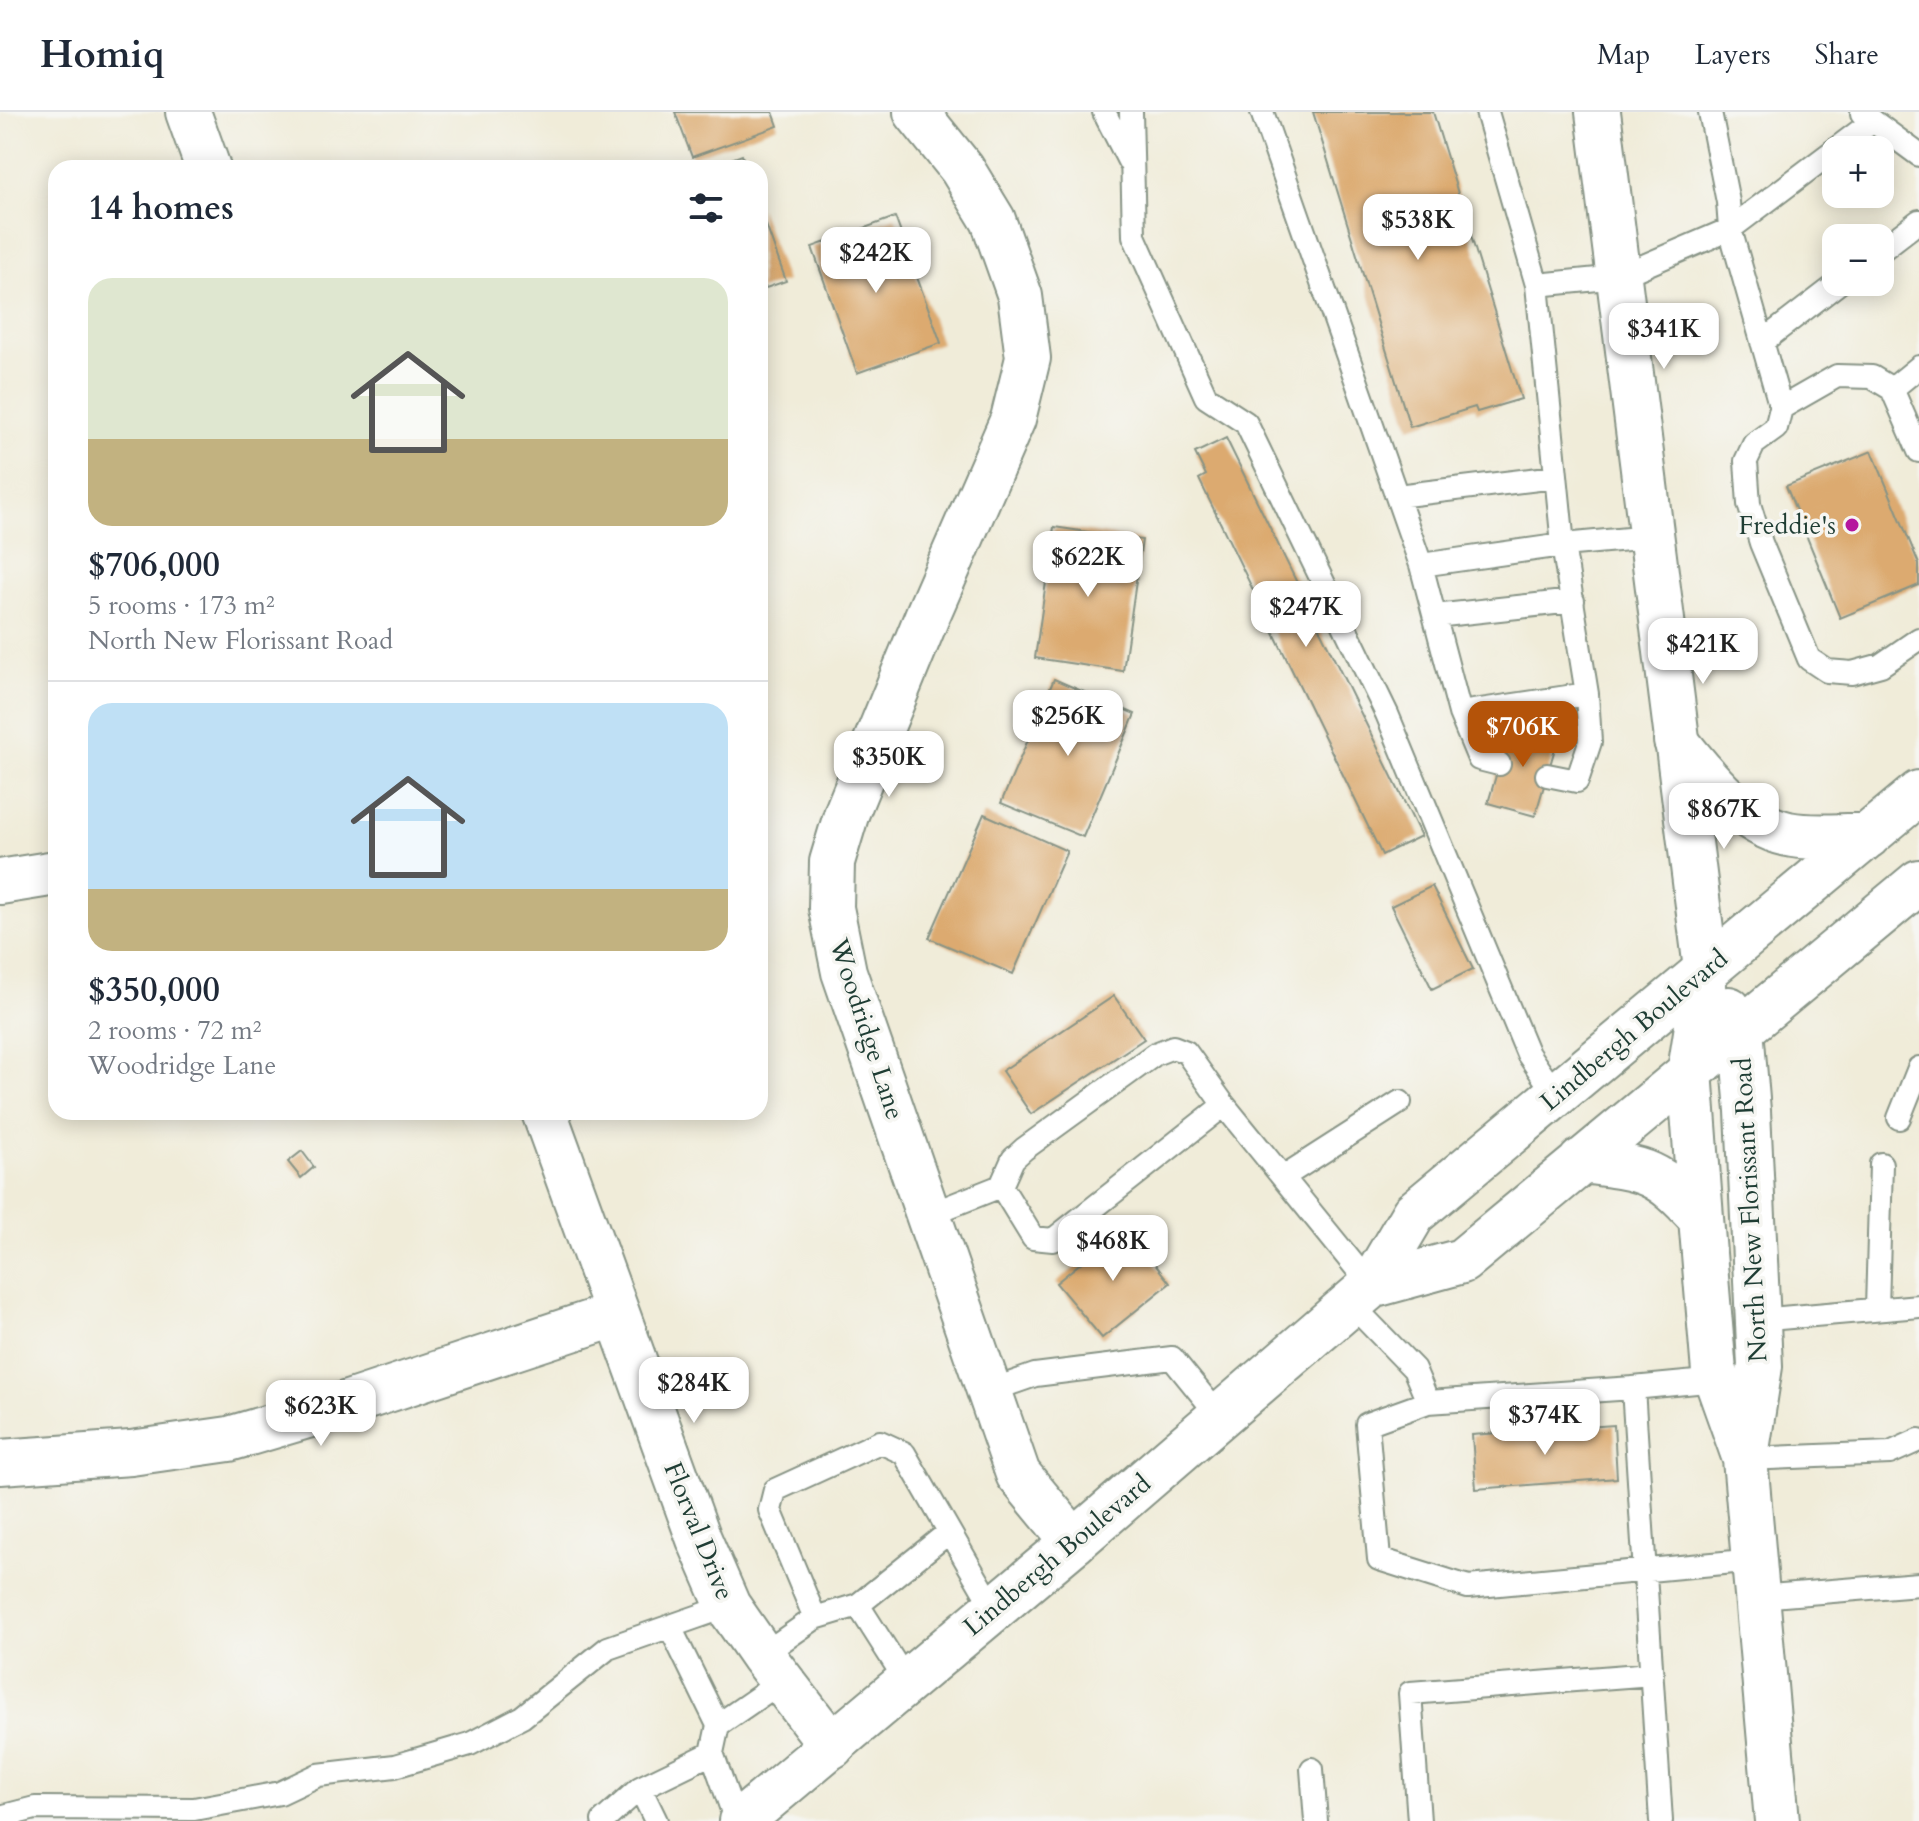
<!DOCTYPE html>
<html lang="en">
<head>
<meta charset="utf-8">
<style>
  :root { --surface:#fff; --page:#f2f2f3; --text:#1f2937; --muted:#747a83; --line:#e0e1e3; --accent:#b45309 }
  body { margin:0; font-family:Cardo,serif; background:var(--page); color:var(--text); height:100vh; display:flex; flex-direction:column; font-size:30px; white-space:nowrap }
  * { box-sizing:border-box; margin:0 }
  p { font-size:26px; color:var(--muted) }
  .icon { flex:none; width:44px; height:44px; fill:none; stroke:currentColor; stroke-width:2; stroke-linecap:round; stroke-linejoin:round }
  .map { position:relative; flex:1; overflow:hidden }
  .sheet { position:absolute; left:48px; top:48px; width:720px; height:960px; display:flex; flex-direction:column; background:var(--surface); border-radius:24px; box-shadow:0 4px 20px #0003 }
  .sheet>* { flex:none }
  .controls { position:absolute; left:1822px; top:24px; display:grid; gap:16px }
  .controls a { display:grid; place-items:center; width:72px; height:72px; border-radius:16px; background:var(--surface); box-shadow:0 4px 20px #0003; font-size:40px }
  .price { position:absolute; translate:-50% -68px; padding:0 18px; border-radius:16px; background:#fff; color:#222; font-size:26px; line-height:52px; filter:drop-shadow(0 2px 4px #0008) }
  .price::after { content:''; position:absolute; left:50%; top:48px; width:24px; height:18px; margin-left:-12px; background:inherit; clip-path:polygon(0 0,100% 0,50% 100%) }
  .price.selected { background:var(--accent); color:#fff }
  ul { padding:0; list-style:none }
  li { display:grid; align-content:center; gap:16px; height:424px; padding:0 40px }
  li+li { border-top:2px solid var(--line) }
  li span { display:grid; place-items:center; height:248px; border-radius:24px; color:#555 }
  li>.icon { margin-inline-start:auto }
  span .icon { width:144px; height:144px; fill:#fffc; stroke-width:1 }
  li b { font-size:34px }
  h2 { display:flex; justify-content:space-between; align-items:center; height:96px; padding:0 40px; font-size:34px }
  header { display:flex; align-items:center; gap:48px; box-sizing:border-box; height:112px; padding:0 40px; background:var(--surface); border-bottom:2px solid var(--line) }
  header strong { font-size:38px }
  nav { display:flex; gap:44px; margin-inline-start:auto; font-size:28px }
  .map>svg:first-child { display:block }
</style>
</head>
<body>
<header>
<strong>Homiq</strong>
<nav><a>Map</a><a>Layers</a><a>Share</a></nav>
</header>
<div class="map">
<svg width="1919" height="1709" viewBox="0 0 1919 1709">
  <rect width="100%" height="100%" fill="#f6f6f2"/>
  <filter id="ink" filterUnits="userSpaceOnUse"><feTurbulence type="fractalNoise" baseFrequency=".0125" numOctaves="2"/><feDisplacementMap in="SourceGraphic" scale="16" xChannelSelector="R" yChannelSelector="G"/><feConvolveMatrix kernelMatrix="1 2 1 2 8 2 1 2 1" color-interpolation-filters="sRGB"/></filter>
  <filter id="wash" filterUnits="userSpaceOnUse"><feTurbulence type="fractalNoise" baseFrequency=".006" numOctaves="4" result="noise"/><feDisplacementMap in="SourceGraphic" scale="32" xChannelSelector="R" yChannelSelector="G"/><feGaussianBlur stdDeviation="1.8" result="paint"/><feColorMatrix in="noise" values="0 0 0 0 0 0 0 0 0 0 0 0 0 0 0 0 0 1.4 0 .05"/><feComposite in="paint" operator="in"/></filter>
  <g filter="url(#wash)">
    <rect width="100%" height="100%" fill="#f0ecd9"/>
    <g id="blocks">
      <path fill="#dcaa6f" d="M 675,0 L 773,0 L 778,14 L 692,45 Z
        M 1313,0 L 1433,0 L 1521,287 L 1477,300 L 1475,295 L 1410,315 Z
        M 742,43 L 746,56 L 707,56 Z
        M 760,96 L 786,169 L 760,178 Z
        M 895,105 L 941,231 L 857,261 L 812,135 Z
        M 1226,326 L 1421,724 L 1382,743 L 1199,367 L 1206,363 L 1195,341 Z
        M 1872,339 L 1919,452 L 1919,473 L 1840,506 L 1786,374 Z
        M 1054,415 L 1142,428 L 1123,559 L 1035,546 Z
        M 1054,567 L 1135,602 L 1083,725 L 1001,691 Z
        M 1512,609 L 1559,623 L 1535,704 L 1488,691 Z
        M 984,702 L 1067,739 L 1013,862 L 929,826 Z
        M 1432,774 L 1473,857 L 1432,877 L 1391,794 Z
        M 1114,884 L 1144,927 L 1031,1002 L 1002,959 Z
        M 302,1039 L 314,1055 L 301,1066 L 288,1050 Z
        M 1125,1115 L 1170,1171 L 1102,1226 L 1056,1171 Z
        M 1614,1313 L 1617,1366 L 1476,1377 L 1472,1323 Z"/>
    </g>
  </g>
  <g filter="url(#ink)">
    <use href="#blocks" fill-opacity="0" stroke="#889486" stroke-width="2"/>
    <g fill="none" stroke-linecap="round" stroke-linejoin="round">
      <defs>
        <path id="lane" d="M 1104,0 L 1130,51
          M 1131,0 L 1134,124 L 1206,285 L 1246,311 L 1387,602 L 1528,942 L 1556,983
          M 1262,0 L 1421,453 L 1563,433 L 1587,582 L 1590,630 L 1577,669 L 1547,663
          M 1487,0 L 1537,173 L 1618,165 L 1730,117 L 1873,9
          M 1710,0 L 1728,90 L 1730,117 L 1781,296 L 1776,316 L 1754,332 L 1746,349 L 1749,392 L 1761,431 L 1809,547 L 1827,559 L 1852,561 L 1881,553 L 1919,527
          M 1862,1 L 1919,43
          M 1880,139 L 1919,109
          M 1537,173 L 1563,433 L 1650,425
          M 1762,230 L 1840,170
          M 1892,277 L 1919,255
          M 1781,296 L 1837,264 L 1872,265 L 1892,277 L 1919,339
          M 1397,384 L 1555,365
          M 1421,453 L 1460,601 L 1479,647 L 1499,652
          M 1435,504 L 1573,489
          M 1460,601 L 1587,582
          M 1899,1006 L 1919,956
          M 1283,1065 L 1400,990
          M 1001,1074 L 1033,1126 L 1053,1128 L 1224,993
          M 928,1103 L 1001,1074 L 1013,1047 L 1024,1037 L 1155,942 L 1173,935 L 1186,940 L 1224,993 L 1371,1174
          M 1351,1192 L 1414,1257 L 1428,1290 L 1367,1312 L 1379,1447 L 1468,1475 L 1755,1448
          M 1877,1197 L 1881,1052
          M 1758,1208 L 1919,1194
          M 1633,1276 L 1717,1268
          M 989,1279 L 1035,1263 L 1172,1246 L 1220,1305
          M 1428,1290 L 1633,1276 L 1661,1709
          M 1745,1347 L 1890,1341 L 1919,1328
          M 1758,1485 L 1919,1472
          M 815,1506 L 858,1493
          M 670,1515 L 718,1613
          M 762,1543 L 815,1506 L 770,1398 L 775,1378 L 880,1330 L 904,1341 L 994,1497
          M 907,1570 L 858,1493 L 949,1420
          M 1312,1657 L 1316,1709
          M 640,1676 L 656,1709
          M 0,1705 L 35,1696 L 194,1697 L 280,1681 L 318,1663 L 395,1654 L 470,1632 L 522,1605 L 608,1536 L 728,1494
          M 603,1709 L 640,1676 L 712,1641
          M 736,1709 L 712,1641 L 718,1613 L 782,1569
          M 1419,1709 L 1410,1581 L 1652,1562"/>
        <path id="street" d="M 188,0 L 208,56
          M 916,0 L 962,57 L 993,108 L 1020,184 L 1028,246 L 1013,307 L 928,502 L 847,700 L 832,750 L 831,796 L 844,860 L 1018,1362 L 1074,1430
          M 0,770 L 56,761
          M 544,1000 L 699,1427 L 728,1494 L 762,1543 L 832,1634
          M 0,1350 L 131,1341 L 229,1327 L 324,1299 L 617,1202"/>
        <path id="secondary" d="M 1598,0 L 1706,857"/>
        <path id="primary" d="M 1676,629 C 1704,664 1741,712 1788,722 C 1809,727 1846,723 1868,724
          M 1706,857 L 1690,959 L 1701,1106 L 1714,1260 L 1745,1347 L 1777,1709
          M 1729,897 L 1741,917 L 1748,999 L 1760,1254 L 1746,1344
          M 1581,1049 C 1645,1057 1657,1057 1701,1106
          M 1371,1174 L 1462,1149 L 1919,770
          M 741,1709 L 1074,1430 L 1371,1174 L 1414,1101 L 1919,681"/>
      </defs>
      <use href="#lane" stroke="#889486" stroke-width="26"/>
      <use href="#street" stroke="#889486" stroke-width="48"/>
      <use href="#secondary" stroke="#889486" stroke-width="48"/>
      <use href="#primary" stroke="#889486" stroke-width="48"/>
      <use href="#lane" stroke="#fff" stroke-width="22"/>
      <use href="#street" stroke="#fff" stroke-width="44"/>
      <use href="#secondary" stroke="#fff" stroke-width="44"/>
      <use href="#primary" stroke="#fff" stroke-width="44"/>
    </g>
  </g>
  <circle fill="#b5179e" stroke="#f6f6f2" stroke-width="3" cx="1852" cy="413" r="8"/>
  <g text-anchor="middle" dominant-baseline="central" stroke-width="7" stroke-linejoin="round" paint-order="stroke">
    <g font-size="26" fill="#1f3d34" stroke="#f6f6f2" text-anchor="end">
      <text x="1836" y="413">Freddie's</text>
    </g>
    <g font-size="26" fill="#1f3d34" stroke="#f6f6f2">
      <text transform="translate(867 917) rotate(72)">Woodridge Lane</text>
      <text transform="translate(1634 918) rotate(-40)">Lindbergh Boulevard</text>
      <text transform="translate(1750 1098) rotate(-93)">North New Florissant Road</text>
      <text transform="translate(699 1419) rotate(68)">Florval Drive</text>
      <text transform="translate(1057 1443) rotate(-40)">Lindbergh Boulevard</text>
    </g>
  </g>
</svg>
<div class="controls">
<a>+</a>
<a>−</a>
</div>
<b class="price" style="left:1418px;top:150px">$538K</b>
<b class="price" style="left:876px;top:183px">$242K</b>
<b class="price" style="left:1664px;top:259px">$341K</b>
<b class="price" style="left:1088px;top:487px">$622K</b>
<b class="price" style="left:1306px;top:537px">$247K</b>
<b class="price" style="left:1703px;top:574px">$421K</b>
<b class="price" style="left:1068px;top:646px">$256K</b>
<b class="price selected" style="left:1523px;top:657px">$706K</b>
<b class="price" style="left:889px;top:687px">$350K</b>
<b class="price" style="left:1724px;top:739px">$867K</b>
<b class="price" style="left:1113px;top:1171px">$468K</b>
<b class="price" style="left:694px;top:1313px">$284K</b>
<b class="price" style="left:321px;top:1336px">$623K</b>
<b class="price" style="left:1545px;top:1345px">$374K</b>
<section class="sheet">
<h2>14 homes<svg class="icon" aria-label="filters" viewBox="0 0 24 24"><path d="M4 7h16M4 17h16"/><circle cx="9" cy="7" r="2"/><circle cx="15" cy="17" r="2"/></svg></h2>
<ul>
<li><span style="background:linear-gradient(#dfe7d0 65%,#c2b280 0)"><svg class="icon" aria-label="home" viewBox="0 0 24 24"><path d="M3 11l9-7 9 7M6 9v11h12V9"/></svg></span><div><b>$706,000</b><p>5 rooms · 173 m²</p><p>North New Florissant Road</p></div></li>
<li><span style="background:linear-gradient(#bfe0f5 75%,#c2b280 0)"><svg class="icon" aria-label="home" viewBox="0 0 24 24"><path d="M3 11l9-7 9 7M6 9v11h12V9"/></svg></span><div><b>$350,000</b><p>2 rooms · 72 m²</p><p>Woodridge Lane</p></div></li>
</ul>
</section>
</div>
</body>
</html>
